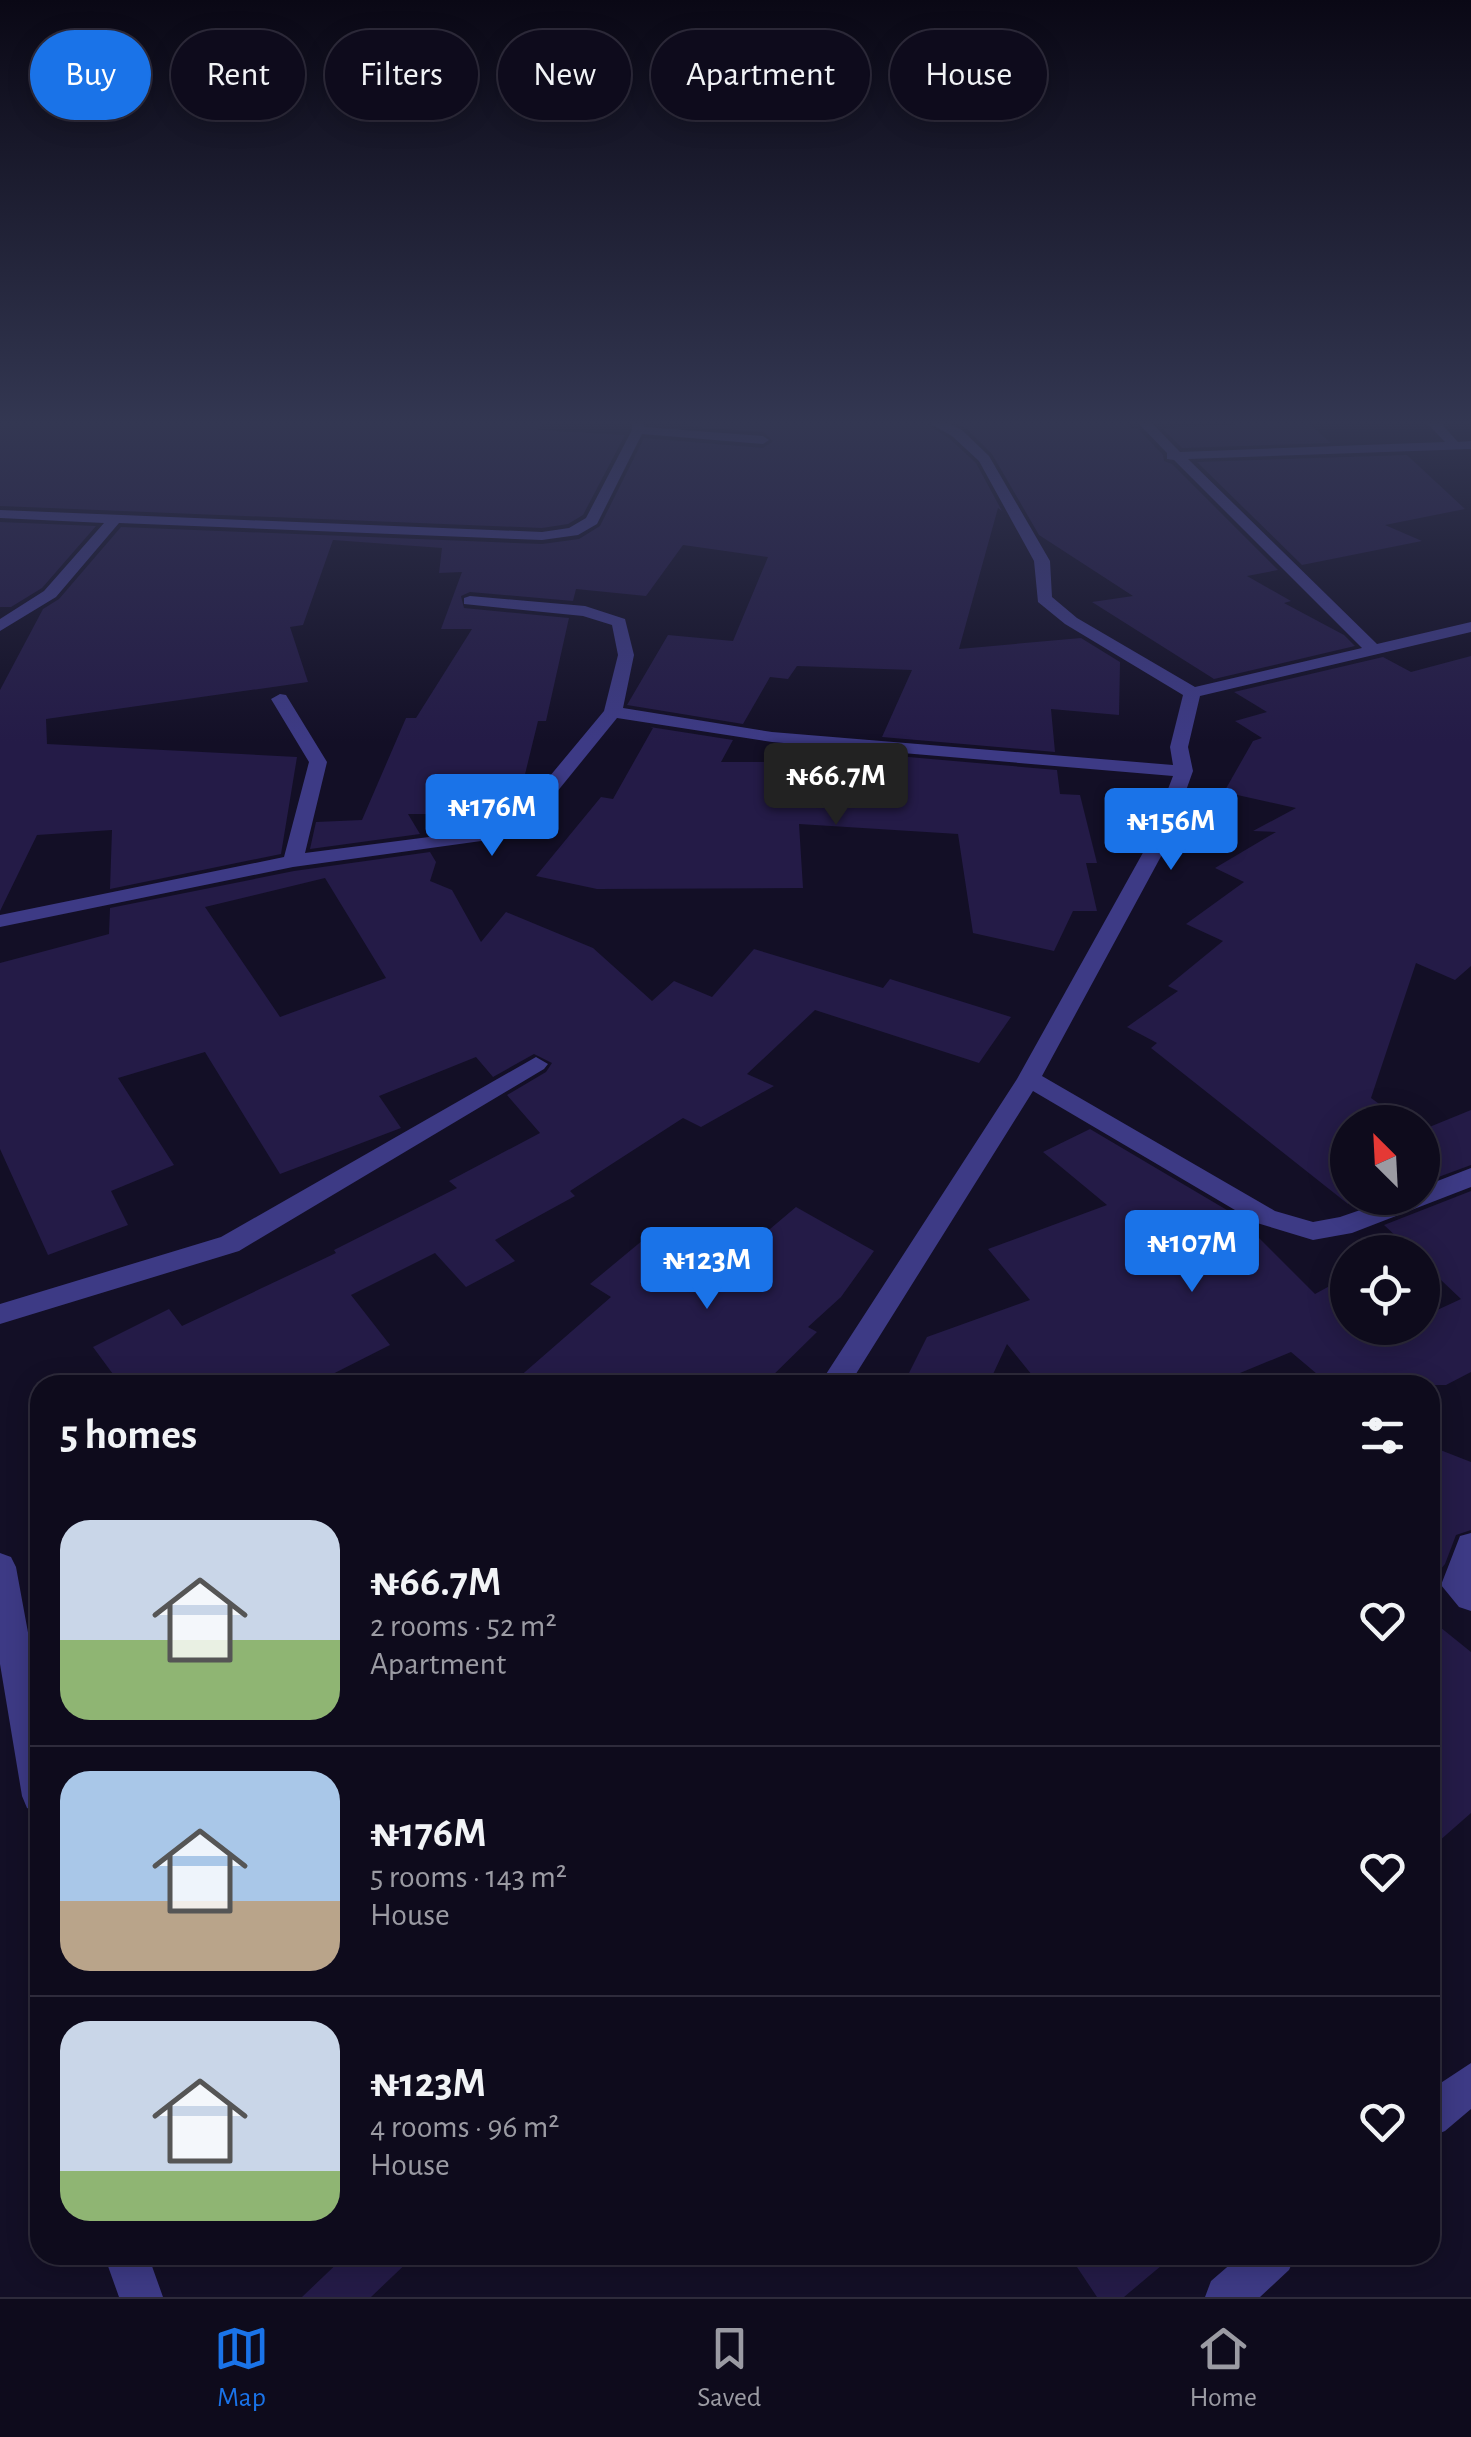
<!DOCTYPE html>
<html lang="en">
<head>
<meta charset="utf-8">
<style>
  :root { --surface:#0e0b1c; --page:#171425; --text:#f1f3f6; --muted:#9b9ba3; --line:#2e2b3b; --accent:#1a73e8 }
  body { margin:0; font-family:"Alegreya Sans",sans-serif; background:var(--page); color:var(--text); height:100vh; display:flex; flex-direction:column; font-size:38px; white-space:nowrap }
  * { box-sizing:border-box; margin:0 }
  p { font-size:32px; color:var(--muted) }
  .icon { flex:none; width:55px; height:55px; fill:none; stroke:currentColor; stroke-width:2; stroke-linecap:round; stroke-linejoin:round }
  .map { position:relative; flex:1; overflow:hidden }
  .side { position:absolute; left:30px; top:1375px; width:1410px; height:890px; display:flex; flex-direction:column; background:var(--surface); border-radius:30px; box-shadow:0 5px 25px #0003,0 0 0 2px var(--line) }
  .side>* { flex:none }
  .top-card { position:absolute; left:30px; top:30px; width:1412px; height:90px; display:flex; gap:20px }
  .needle { width:65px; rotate:336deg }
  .fabs { position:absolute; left:1330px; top:1105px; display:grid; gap:20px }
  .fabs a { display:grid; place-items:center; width:110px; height:110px; border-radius:50%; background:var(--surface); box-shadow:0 5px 25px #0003,0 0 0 2px var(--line); font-size:50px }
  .price { position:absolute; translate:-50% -85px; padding:0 22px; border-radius:10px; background:var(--accent); color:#fff; font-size:32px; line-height:65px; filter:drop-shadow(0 2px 5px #0008) }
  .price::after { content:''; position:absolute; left:50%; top:60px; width:30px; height:22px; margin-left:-15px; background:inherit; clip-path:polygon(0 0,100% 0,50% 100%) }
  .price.on { background:#222; color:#fff }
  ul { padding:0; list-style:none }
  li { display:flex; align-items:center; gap:30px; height:250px; padding:0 30px }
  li+li { border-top:2px solid var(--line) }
  li span { display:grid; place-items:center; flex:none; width:280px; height:200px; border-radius:30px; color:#555 }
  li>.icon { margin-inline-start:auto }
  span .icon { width:120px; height:120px; fill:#fffc; stroke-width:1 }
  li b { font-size:42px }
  h2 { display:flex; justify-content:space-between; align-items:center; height:120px; padding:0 30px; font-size:42px }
  .tag { padding:0 35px; border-radius:45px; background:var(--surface); box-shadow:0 5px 25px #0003,0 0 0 2px var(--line); font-size:35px; line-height:90px }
  .tag.on { background:var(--accent); color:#fff }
  .menu { display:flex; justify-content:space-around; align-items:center; height:140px; border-top:2px solid var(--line); background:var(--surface); font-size:28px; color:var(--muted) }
  .menu a { display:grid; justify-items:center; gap:5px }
  .menu .on { color:var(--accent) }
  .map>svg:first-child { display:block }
</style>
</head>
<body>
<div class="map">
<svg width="1471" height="2297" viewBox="0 0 1471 2297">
  <rect width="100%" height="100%" fill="#130f26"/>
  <path fill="#241b47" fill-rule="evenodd" d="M 0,420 L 545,420 L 538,430 L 625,435 L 583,515 L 568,524 L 542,528 L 0,506 Z
    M 716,420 L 920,420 L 950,439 L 976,463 L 1002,511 L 998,508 L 959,649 L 1081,638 L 1120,662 L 1119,715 L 1051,709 L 1055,752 L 882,737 L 912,670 L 797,666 L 788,679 L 770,677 L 743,724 L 627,705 L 668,635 L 733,641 L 768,557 L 683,545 L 646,596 L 576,589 L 573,601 L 470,592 L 461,596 L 464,608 L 569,618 L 546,721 L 538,721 L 517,807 L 506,814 L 408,814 L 420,834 L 310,849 L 316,822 L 362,820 L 406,718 L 416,718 L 472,629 L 441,629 L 462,572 L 439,573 L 442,548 L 333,540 L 303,625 L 290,627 L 308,682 L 46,719 L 47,744 L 297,757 L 281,854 L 110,889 L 112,830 L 37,835 L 0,911 L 0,690 L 43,609 L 59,599 L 121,527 L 542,544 L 579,539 L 600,526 L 644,438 L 763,448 L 773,441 L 763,432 L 681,426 Z
    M 950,420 L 1125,420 L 1132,429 L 1138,429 L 1163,455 L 1164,461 L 1172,464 L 1278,570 L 1247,576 L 1291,601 L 1284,603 L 1344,635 L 1355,646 L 1214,679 L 1092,602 L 1133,596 L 1039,535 L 992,454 L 965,427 Z
    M 1240,420 L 1305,420 L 1331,443 L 1182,448 L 1162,428 L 1244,424 Z
    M 1407,455 L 1465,509 L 1385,525 L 1422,541 L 1302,565 L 1197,462 Z
    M 0,522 L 96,526 L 42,588 L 11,607 L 0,607 Z
    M 1471,656 L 1471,966 L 1455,980 L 1416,963 L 1371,1098 L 1404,1122 L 1348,1122 L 1348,1204 L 1151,1048 L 1157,1043 L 1127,1027 L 1178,991 L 1168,986 L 1223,941 L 1186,924 L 1244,882 L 1215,868 L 1276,832 L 1253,831 L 1296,808 L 1224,792 L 1253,741 L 1262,738 L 1235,721 L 1267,712 L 1234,692 L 1383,657 L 1411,672 Z
    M 650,727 L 733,740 L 721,762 L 871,762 L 874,754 L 1057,770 L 1060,794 L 1080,795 L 1097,863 L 1086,863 L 1097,911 L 1073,911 L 1054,951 L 973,933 L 958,834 L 799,824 L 803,888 L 597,889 L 536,876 L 601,797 L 613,799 L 653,728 Z
    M 430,852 L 436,862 L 430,881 L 452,890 L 481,942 L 506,912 L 593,948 L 652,1001 L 674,981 L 712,997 L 754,949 L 883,988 L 890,979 L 1011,1017 L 979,1063 L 815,1010 L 747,1074 L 774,1086 L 701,1127 L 683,1118 L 570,1191 L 575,1196 L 495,1240 L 515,1261 L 466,1287 L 435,1253 L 351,1295 L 390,1345 L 311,1385 L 121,1385 L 93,1347 L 169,1309 L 182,1326 L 336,1253 L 334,1250 L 457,1188 L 449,1181 L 540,1133 L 507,1095 L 546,1072 L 552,1063 L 534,1054 L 493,1077 L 476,1057 L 379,1096 L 401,1128 L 280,1174 L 205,1052 L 118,1078 L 174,1165 L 111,1191 L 128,1225 L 48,1255 L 0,1149 L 0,963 L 109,934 L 110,908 L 294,871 ZM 325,878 L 386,978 L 280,1017 L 205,907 Z
    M 1471,1110 L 1471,1165 L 1422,1183 L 1422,1130 Z
    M 1090,1129 L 1237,1216 L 1315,1294 L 1348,1276 L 1348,1328 L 1369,1328 L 1381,1337 L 1402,1328 L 1422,1328 L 1422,1317 L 1461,1299 L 1422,1262 L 1422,1252 L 1413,1252 L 1384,1225 L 1471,1191 L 1471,1372 L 1446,1385 L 1330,1385 L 1291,1352 L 1211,1385 L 1040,1385 L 1007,1344 L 988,1385 L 903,1385 L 927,1337 L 1030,1300 L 988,1249 L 1107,1205 L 1043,1152 Z
    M 796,1207 L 874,1251 L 841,1297 L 808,1327 L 817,1332 L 763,1385 L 510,1385 L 611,1297 L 590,1284 L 649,1235 L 717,1274 Z
    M 1430,1446 L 1471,1462 L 1471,1530 L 1456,1535 L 1445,1564 L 1430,1582 Z
    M 1430,1619 L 1471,1652 L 1471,1813 L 1430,1849 Z
    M 346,2255 L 415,2255 L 371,2297 L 302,2297 Z
    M 1069,2255 L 1174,2255 L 1124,2297 L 1097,2297 Z"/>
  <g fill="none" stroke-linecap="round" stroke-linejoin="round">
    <path fill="#3d3a85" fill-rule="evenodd" d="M 632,420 L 644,420 L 644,427 L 763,436 L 769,440 L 763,444 L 642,434 L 597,524 L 578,535 L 542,540 L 119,523 L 56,597 L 0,631 L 0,619 L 44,591 L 104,523 L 0,518 L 0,510 L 542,532 L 569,528 L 586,518 L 632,430 Z
      M 924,420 L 941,420 L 962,430 L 989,456 L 1050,561 L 1052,597 L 1077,618 L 1195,687 L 1362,648 L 1174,460 L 1167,459 L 1167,453 L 1135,420 L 1149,420 L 1180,452 L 1445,442 L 1424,420 L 1438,420 L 1458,442 L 1471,441 L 1471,449 L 1188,459 L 1377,644 L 1471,622 L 1471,632 L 1200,696 L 1188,747 L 1193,771 L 1165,849 L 1042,1076 L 1275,1211 L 1313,1222 L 1340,1217 L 1395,1198 L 1422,1198 L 1422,1187 L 1471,1168 L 1471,1187 L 1352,1233 L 1313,1240 L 1257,1223 L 1033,1091 L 849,1385 L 819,1385 L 1017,1079 L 1145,849 L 1173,776 L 772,742 L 617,718 L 539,814 L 503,838 L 293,867 L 0,927 L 0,915 L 284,857 L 309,762 L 271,699 L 280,694 L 286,695 L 327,762 L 305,853 L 491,829 L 525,806 L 604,711 L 618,655 L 612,625 L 583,616 L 464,604 L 464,598 L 470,596 L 585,606 L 625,619 L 634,655 L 623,708 L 772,732 L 1173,765 L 1170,747 L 1183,695 L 1065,624 L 1038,602 L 1034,561 L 979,461 L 952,436 Z
      M 536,1057 L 548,1064 L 544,1069 L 239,1251 L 0,1324 L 0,1304 L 221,1237 Z
      M 1471,1533 L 1471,1611 L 1459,1607 L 1441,1585 L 1460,1536 Z
      M 0,1553 L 11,1557 L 16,1567 L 40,1698 L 40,1813 L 27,1808 L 22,1796 L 0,1664 Z
      M 1471,2063 L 1471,2109 L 1445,2131 L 1430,2137 L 1430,2090 Z
      M 104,2255 L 148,2255 L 163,2297 L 119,2297 Z
      M 1241,2255 L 1296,2255 L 1289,2270 L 1260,2297 L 1205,2297 L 1211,2281 Z"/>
  </g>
  <linearGradient id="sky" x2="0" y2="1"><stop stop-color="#0a0815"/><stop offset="0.57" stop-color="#333752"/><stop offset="1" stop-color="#333752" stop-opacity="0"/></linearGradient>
  <rect width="1471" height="742" fill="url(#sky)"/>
</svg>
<div class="fabs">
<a><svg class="needle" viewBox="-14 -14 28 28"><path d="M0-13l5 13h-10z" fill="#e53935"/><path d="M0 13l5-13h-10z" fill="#9b9ba3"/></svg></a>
<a><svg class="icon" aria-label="locate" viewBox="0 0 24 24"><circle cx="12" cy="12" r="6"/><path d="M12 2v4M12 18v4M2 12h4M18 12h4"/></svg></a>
</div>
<b class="price on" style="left:836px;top:828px">₦66.7M</b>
<b class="price" style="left:492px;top:859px">₦176M</b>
<b class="price" style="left:1171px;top:873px">₦156M</b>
<b class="price" style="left:1192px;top:1295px">₦107M</b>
<b class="price" style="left:707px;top:1312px">₦123M</b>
<div class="top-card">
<a class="tag on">Buy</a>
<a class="tag">Rent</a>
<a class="tag">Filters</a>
<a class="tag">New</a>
<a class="tag">Apartment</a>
<a class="tag">House</a>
</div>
<section class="side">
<h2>5 homes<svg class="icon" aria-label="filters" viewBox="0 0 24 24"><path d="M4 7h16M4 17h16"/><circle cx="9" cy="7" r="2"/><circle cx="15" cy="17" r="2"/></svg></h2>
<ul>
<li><span style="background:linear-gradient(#c9d6e8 60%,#8fb573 0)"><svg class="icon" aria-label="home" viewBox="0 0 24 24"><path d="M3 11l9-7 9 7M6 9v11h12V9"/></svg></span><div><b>₦66.7M</b><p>2 rooms · 52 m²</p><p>Apartment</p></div><svg class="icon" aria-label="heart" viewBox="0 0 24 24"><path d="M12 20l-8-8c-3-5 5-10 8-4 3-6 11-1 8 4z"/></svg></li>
<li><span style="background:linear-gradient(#a9c7e8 65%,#b9a48a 0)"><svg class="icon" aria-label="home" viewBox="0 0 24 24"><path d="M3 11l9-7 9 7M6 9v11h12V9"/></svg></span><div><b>₦176M</b><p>5 rooms · 143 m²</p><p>House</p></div><svg class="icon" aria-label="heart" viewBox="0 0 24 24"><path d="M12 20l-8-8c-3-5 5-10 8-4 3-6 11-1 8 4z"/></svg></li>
<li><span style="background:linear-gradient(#c9d6e8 75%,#8fb573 0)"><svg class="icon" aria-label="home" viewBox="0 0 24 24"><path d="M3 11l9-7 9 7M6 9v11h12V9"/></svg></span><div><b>₦123M</b><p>4 rooms · 96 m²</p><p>House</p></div><svg class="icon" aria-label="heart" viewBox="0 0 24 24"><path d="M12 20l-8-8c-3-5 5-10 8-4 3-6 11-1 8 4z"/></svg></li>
</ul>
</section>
</div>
<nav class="menu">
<a class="on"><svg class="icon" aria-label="map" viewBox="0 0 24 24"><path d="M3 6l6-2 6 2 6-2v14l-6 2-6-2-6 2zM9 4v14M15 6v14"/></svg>Map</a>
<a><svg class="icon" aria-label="saved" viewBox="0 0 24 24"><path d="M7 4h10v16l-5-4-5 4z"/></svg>Saved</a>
<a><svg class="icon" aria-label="home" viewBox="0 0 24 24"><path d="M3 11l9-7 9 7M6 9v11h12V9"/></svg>Home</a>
</nav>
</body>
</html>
